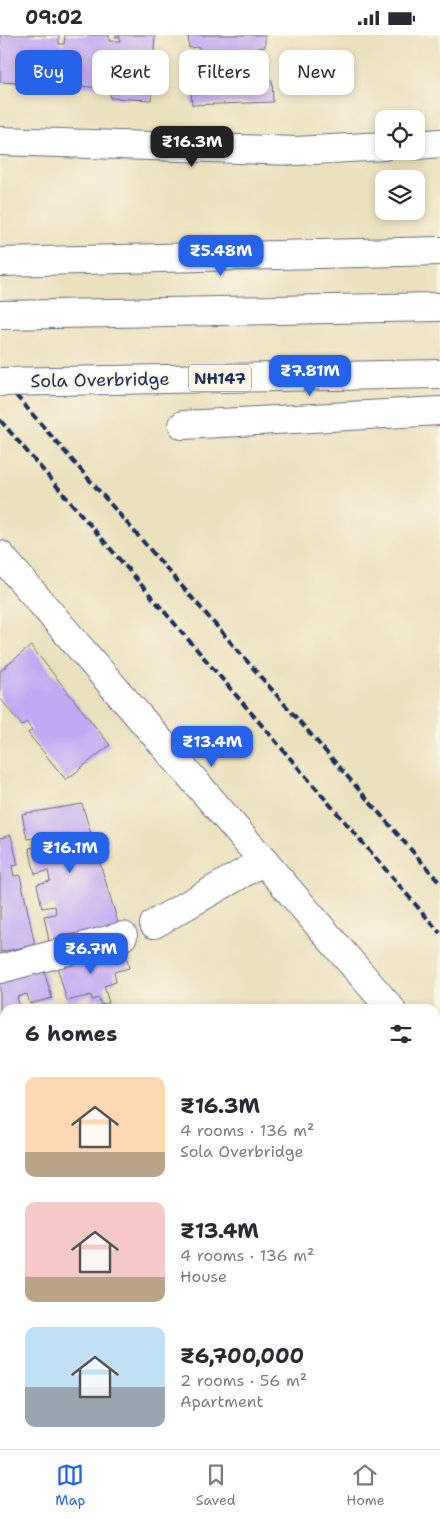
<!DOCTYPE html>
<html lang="en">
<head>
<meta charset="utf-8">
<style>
  :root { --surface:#fff; --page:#f2f2f3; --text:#2b2b33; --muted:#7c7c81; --line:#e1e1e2; --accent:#2563eb }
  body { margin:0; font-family:"Shantell Sans",sans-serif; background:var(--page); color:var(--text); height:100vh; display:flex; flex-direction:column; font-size:19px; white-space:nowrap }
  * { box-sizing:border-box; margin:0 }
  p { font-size:16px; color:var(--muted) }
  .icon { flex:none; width:28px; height:28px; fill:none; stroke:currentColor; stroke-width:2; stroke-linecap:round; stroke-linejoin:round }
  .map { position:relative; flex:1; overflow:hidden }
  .details { position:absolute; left:0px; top:969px; width:440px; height:446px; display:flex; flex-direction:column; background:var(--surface); border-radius:15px 15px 0 0; box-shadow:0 2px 8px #0003 }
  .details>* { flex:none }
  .guide { position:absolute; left:15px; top:15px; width:410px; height:45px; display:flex; gap:10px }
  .controls { position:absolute; left:375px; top:75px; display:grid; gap:10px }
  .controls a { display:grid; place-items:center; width:50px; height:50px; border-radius:10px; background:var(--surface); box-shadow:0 2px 8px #0003; font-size:25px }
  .price { position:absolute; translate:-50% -42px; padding:0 11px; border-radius:10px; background:var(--accent); color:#fff; font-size:16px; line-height:32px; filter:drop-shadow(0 1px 2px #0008) }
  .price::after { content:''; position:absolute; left:50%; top:30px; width:15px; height:11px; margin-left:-8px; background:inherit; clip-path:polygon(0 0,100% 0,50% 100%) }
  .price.active { background:#222; color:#fff }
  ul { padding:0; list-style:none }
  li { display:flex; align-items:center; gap:15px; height:125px; padding:0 25px }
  li span { display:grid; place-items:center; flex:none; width:140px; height:100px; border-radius:10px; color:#555 }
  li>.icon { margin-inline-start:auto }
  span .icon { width:60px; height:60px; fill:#fffc; stroke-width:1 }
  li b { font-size:21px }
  h2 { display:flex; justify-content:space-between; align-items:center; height:60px; padding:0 25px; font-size:21px }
  .pill { padding:0 18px; border-radius:10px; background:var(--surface); box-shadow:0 2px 8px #0003; font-size:18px; line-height:45px }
  .pill.active { background:var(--accent); color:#fff }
  .status { display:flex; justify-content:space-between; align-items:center; height:35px; padding:0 25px; background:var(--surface); direction:ltr }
  .status svg { height:14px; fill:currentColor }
  .menu { display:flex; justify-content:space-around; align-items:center; height:70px; border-top:1px solid var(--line); background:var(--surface); font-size:14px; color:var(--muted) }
  .menu a { display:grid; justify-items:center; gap:2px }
  .menu .active { color:var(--accent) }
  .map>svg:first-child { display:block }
</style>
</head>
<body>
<div class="status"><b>09:02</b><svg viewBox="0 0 49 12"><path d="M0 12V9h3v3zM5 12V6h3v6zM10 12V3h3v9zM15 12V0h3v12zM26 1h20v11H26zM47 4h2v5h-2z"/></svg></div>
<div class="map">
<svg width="440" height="1414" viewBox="0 0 440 1414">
  <rect width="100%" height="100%" fill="#fcf5e5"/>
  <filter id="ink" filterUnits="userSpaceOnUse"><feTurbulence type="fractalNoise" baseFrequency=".02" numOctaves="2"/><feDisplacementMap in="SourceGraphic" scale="10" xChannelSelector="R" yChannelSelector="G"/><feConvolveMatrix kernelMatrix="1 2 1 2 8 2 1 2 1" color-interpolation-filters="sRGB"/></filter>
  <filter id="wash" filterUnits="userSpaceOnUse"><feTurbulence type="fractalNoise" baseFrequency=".0096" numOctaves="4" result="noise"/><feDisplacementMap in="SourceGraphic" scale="20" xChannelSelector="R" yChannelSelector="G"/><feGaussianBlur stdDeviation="1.12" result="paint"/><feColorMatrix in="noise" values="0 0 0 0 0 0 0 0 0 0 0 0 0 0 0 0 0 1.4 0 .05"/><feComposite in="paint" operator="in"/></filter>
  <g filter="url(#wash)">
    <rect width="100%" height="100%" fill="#eae0bc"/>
    <g id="blocks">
      <path fill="#c1a8f3" d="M 0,0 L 59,0 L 59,9 L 64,9 L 65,0 L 109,0 L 109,6 L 120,6 L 120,2 L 115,2 L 116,0 L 155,0 L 151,65 L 110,63 L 111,53 L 0,47 Z
        M 188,0 L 265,0 L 265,12 L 257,13 L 258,20 L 247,21 L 248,28 L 258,28 L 258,33 L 266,33 L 267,45 L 272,45 L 273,67 L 192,70 L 190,37 L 199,37 L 198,30 L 208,30 L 208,20 L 199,20 L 199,12 L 189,13 Z
        M 31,611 L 110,710 L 66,745 L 28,698 L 32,695 L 26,687 L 22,691 L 0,663 L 0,636 Z
        M 82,769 L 120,894 L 49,906 L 44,881 L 56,879 L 55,871 L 42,873 L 37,849 L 50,846 L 48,836 L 35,839 L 29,813 L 40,811 L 38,802 L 27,804 L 22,779 Z
        M 11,800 L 18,830 L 12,831 L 14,841 L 20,840 L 35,910 L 0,917 L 0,803 Z
        M 112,914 L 114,922 L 126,919 L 129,933 L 114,937 L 116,947 L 104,951 L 109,968 L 101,970 L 99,963 L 92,965 L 91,960 L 67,966 L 56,928 Z
        M 41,926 L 52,963 L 30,969 L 27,959 L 17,962 L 20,972 L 5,974 L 5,976 L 0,977 L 0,938 Z
        M 5,1024 L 5,1052 L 0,1054 L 0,1025 Z
        M 5,1065 L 5,1102 L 0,1104 L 0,1067 Z
        M 5,1135 L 5,1178 L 1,1180 L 0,1137 Z
        M 5,1195 L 5,1253 L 0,1239 L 0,1197 Z
        M 440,1280 L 440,1356 L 435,1357 L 435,1282 Z
        M 53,1410 L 151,1410 L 152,1414 L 55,1414 Z
        M 257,1410 L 306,1410 L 307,1414 L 245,1414 Z"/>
    </g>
  </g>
  <g filter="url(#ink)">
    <use href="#blocks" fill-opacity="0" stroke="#636d7f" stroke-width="1"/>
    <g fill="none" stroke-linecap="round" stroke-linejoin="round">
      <defs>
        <path id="street" d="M 0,106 L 296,116 L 384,111
          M 416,110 L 440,108
          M 183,390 L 440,376
          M 154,889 L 264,826
          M 0,934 L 123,901
          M 0,1130 L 5,1129
          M 0,1317 L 5,1331
          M 435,1385 L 440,1382
          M 31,1410 L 33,1414
          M 417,1414 L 422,1410"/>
        <path id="secondary" d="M 0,227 L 440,216
          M 0,520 L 391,974
          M 435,1025 L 440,1031"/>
        <path id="highway" d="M 0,280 L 440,272"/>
      </defs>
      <use href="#street" stroke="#636d7f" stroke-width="30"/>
      <use href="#secondary" stroke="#636d7f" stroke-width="30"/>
      <use href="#highway" stroke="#636d7f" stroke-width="30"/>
      <use href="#street" stroke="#fff" stroke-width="28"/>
      <use href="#secondary" stroke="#fff" stroke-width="28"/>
      <use href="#highway" stroke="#fff" stroke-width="28"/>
      <path stroke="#1b2f5e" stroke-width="4" stroke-dasharray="8 4" stroke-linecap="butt" d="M 0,342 L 440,848
        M 0,385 L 440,898"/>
      <defs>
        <path id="highway-bridge" d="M 0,347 L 440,339"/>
      </defs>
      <use href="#highway-bridge" stroke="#636d7f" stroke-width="30" stroke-linecap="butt"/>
      <use href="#highway-bridge" stroke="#fff" stroke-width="28"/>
    </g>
  </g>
  <g text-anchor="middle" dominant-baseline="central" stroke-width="4" stroke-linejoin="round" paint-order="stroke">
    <rect fill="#fcf5e5" stroke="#5e6a86" stroke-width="1" x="189" y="329.5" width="62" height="27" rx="4"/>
    <g font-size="16" font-weight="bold" fill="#1b2f5e">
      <text x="220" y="343">NH147</text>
    </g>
    <g font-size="18" fill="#1b2f5e" stroke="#fcf5e5">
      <text transform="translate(100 345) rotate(-1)">Sola Overbridge</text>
    </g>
  </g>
</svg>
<div class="controls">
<a><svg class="icon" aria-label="locate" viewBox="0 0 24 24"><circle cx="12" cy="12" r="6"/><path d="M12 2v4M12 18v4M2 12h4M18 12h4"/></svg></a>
<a><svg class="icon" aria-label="layers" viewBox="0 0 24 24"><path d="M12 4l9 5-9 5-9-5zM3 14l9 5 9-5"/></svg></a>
</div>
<b class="price active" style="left:192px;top:133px">₹16.3M</b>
<b class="price" style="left:221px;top:242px">₹5.48M</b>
<b class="price" style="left:310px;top:362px">₹7.81M</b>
<b class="price" style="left:212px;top:733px">₹13.4M</b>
<b class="price" style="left:70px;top:839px">₹16.1M</b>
<b class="price" style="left:91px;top:940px">₹6.7M</b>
<div class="guide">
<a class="pill active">Buy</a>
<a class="pill">Rent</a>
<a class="pill">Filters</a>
<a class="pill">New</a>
</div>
<section class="details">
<h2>6 homes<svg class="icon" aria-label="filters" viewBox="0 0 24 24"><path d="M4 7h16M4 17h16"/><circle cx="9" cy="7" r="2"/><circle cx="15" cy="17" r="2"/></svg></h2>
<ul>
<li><span style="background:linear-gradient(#ffd9b3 75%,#b9a48a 0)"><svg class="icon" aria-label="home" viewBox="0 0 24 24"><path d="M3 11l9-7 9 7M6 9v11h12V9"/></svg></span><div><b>₹16.3M</b><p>4 rooms · 136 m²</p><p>Sola Overbridge</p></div></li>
<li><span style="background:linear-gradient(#f6c9c9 75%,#b9a48a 0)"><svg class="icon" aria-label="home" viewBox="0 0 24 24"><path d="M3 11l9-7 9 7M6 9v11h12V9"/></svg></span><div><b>₹13.4M</b><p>4 rooms · 136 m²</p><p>House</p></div></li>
<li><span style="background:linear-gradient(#bfe0f5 60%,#9aa5b1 0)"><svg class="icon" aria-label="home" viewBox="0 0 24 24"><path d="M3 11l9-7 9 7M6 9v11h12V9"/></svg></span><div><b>₹6,700,000</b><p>2 rooms · 56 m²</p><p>Apartment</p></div></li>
</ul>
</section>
</div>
<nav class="menu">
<a class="active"><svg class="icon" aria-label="map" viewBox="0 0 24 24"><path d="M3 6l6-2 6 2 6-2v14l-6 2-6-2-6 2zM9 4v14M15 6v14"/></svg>Map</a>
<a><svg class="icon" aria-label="saved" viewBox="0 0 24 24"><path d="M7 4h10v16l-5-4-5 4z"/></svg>Saved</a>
<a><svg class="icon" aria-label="home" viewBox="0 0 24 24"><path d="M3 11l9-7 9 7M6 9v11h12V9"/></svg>Home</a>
</nav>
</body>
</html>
